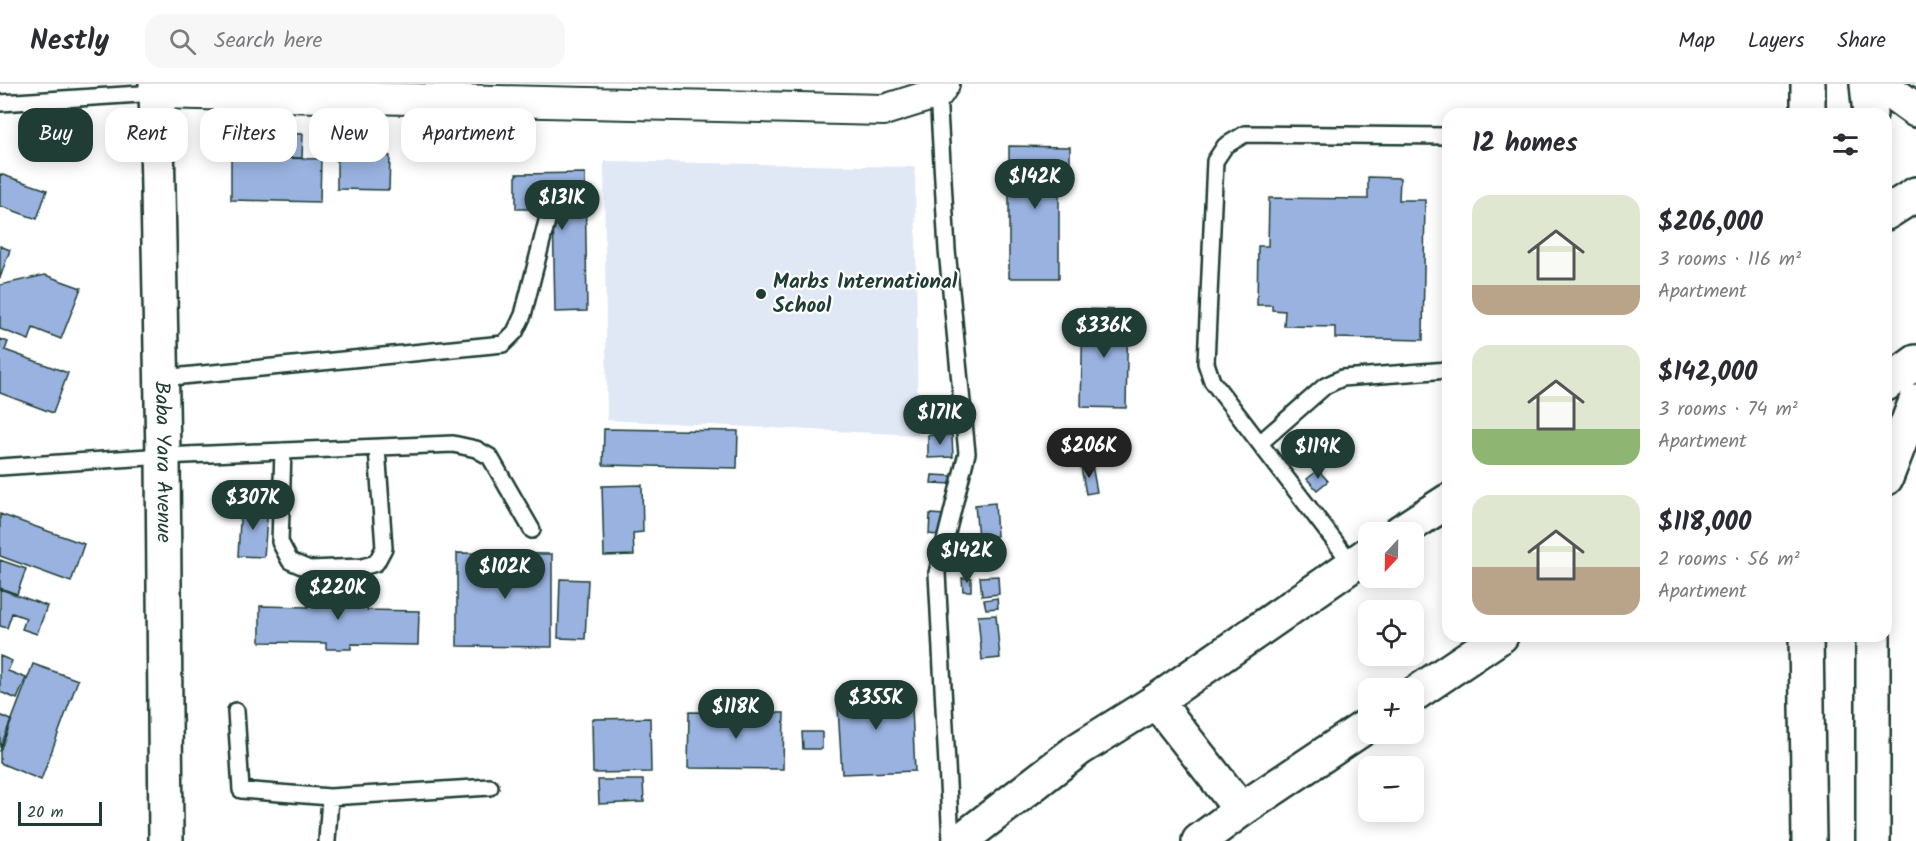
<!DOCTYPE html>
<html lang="en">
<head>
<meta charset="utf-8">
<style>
  :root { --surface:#fff; --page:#f7f7f7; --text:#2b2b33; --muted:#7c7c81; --line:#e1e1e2; --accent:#1f3d34 }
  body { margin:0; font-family:Kalam,sans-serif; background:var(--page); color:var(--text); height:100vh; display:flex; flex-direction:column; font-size:22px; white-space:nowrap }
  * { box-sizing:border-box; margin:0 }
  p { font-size:20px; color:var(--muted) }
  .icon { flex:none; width:33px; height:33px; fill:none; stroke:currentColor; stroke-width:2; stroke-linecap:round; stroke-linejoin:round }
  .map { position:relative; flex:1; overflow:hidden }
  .sheet { position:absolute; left:1442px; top:24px; width:450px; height:534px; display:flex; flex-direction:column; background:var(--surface); border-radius:18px; box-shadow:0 3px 15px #0003 }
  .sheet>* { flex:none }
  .hud { position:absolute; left:18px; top:24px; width:570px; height:54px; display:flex; gap:12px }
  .needle { width:39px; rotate:202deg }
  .controls { position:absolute; left:1358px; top:438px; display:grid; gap:12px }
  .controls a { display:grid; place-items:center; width:66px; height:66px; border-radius:12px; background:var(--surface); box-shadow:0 3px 15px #0003; font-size:30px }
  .scale { position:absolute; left:18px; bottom:15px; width:84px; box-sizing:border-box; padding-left:6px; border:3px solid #1f3d34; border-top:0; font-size:16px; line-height:21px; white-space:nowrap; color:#1f3d34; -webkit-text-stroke:4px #fff; paint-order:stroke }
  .price { position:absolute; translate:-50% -51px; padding:0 14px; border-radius:21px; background:var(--accent); color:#fff; font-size:20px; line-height:39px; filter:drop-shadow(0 2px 3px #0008) }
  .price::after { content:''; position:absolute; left:50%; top:36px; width:18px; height:14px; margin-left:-9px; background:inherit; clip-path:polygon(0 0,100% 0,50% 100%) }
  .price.on { background:#222; color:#fff }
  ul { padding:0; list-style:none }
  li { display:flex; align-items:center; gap:18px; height:150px; padding:0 30px }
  li span { display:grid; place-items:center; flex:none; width:168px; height:120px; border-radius:18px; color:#555 }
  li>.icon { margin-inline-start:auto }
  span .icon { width:72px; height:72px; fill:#fffc; stroke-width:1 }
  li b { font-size:26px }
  h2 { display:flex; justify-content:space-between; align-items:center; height:72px; padding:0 30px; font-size:26px }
  .tag { padding:0 21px; border-radius:18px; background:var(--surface); box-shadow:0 3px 15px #0003; font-size:21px; line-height:54px }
  .tag.on { background:var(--accent); color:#fff }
  header { display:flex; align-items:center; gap:36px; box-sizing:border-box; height:84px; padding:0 30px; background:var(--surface); border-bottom:2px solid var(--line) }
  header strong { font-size:28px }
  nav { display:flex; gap:33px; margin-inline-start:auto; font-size:21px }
  .search { width:420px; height:54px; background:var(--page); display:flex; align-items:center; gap:15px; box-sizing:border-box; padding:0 21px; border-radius:18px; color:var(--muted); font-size:22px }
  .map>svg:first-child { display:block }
</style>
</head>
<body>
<header>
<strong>Nestly</strong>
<div class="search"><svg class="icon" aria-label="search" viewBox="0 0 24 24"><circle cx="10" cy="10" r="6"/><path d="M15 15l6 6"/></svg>Search here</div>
<nav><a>Map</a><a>Layers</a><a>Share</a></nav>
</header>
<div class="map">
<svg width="1916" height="757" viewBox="0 0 1916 757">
  <rect width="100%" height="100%" fill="#fff"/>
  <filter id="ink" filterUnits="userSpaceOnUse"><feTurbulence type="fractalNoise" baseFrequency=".0167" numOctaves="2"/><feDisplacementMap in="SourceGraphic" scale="12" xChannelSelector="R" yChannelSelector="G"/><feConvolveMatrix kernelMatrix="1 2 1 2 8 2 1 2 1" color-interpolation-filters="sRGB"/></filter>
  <g filter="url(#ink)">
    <path fill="#e0e8f5" d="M 604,77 L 915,83 L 918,351 L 607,336 Z"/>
    <path fill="#99b2df" stroke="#1f3d34" stroke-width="1.5" d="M 247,48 L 303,50 L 302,74 L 246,72 Z
      M 1009,62 L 1070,63 L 1070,85 L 1059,85 L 1059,194 L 1009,194 Z
      M 337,72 L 390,72 L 389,106 L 337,105 Z
      M 231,73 L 321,75 L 320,118 L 231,116 Z
      M 585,89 L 587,227 L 555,228 L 553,125 L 516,125 L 516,90 Z
      M 0,90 L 47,106 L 37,135 L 0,122 Z
      M 1368,93 L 1400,94 L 1399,116 L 1425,116 L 1423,256 L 1335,254 L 1335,243 L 1284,242 L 1285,227 L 1272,226 L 1272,221 L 1257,221 L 1258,162 L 1268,162 L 1269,114 L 1368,115 Z
      M 0,162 L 10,166 L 0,194 Z
      M 45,191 L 81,204 L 61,255 L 33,244 L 29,256 L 0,245 L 0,201 Z
      M 1083,225 L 1128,226 L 1126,324 L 1081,323 Z
      M 0,255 L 8,258 L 5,266 L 68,289 L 53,329 L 0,309 Z
      M 604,345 L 738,347 L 737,384 L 603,381 Z
      M 928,351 L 952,351 L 953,373 L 928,374 Z
      M 1092,381 L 1097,408 L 1086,410 L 1081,383 Z
      M 1318,386 L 1328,397 L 1317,406 L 1307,395 Z
      M 932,391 L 953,392 L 953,400 L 931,399 Z
      M 642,401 L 643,448 L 633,449 L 634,471 L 604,472 L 602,402 Z
      M 995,419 L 997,452 L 978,453 L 975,421 Z
      M 241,420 L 268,422 L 264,473 L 238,472 Z
      M 0,430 L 84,460 L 71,498 L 0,472 Z
      M 930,430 L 946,431 L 945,452 L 929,450 Z
      M 996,457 L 997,475 L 978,476 L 977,458 Z
      M 457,469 L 552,470 L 552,563 L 457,562 Z
      M 0,476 L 26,485 L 17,510 L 0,504 Z
      M 998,492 L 999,510 L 982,512 L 980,493 Z
      M 962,494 L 971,494 L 971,507 L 963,507 Z
      M 560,495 L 588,496 L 585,555 L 558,554 Z
      M 308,502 L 367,503 L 367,526 L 419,527 L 418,561 L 351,560 L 351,565 L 326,565 L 326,559 L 260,558 L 260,522 L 308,523 Z
      M 0,505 L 47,522 L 37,550 L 22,545 L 26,534 L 12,529 L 7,544 L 0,542 Z
      M 997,514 L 998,524 L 986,525 L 984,516 Z
      M 996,531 L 1000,574 L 982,576 L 978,532 Z
      M 0,572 L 12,577 L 8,587 L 26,594 L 17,615 L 0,608 Z
      M 33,580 L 78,596 L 41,696 L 0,679 L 0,667 Z
      M 911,604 L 915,687 L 842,690 L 837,607 Z
      M 689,628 L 784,629 L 783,685 L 688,684 Z
      M 0,631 L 11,636 L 0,664 Z
      M 650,634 L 651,688 L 593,689 L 592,635 Z
      M 802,648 L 822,648 L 822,665 L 803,665 Z
      M 598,696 L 643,696 L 644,718 L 599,720 Z"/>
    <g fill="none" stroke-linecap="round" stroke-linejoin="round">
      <defs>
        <path id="lane" d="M 938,9 L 947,166 L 967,369 L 937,489 L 951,757
          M 0,19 L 156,9
          M 162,294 L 503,260 L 515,248 L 523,231 L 547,137
          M 1260,359 L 1325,302 L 1342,294 L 1448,286
          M 283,367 L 280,458 L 290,477 L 309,485 L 362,483 L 376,479 L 384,464 L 377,364
          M 0,383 L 163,372 L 453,360 L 476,365 L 490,373 L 532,446
          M 1352,480 L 1212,297 L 1206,279 L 1215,77 L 1225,62 L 1245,50 L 1448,52
          M 236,627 L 241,706 L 330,713 L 490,703
          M 327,757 L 330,713"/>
        <path id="street" d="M 156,9 L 884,26 L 938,9 L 944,0"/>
        <g id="secondary">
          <path id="s1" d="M 156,0 L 163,372 L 166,757"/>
          <path d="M 1867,0 L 1870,30"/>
          <path d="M 1885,0 L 1891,8 L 1916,26"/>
          <path d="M 1808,30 L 1808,0"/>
          <path d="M 1886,129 L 1916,110"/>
          <path d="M 1886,300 L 1916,278"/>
          <path d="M 1886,394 L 1916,317"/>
          <path d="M 1400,448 L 1448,417"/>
          <path d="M 1806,552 L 1809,757"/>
          <path d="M 1873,552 L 1873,757"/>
          <path d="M 1413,611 L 1501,552"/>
          <path d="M 1156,617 L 1241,726"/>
          <path d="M 960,757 L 1079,665 L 1156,617 L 1368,470"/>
          <path d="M 1199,757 L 1241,726 L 1368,641"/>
        </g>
      </defs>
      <use href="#lane" stroke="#1f3d34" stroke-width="20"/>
      <use href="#street" stroke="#1f3d34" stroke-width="34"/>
      <use href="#secondary" stroke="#1f3d34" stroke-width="38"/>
      <use href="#lane" stroke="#fff" stroke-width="15"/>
      <use href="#street" stroke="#fff" stroke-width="30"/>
      <use href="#secondary" stroke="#fff" stroke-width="33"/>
    </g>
  </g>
  <circle fill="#1f3d34" stroke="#fff" stroke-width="2" cx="761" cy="210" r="6"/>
  <g text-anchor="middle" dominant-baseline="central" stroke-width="4.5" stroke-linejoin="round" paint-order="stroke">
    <g font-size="21" font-weight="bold" fill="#1f3d34" stroke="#fff" text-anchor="start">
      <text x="773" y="198">Marbs International<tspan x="773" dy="24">School</tspan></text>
    </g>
    <g font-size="21" fill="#1f3d34" stroke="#fff">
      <text stroke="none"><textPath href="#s1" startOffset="378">Baba Yara Avenue</textPath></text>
    </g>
  </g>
</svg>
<div class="controls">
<a><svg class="needle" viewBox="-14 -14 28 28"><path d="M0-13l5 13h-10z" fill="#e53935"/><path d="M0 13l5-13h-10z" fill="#7c7c81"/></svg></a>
<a><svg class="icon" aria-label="locate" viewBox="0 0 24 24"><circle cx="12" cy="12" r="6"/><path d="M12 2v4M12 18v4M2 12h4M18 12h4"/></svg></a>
<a>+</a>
<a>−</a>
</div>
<div class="scale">20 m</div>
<b class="price" style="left:1035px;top:126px">$142K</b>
<b class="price" style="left:562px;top:147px">$131K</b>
<b class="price" style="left:1104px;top:275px">$336K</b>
<b class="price" style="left:940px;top:362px">$171K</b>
<b class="price on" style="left:1089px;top:395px">$206K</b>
<b class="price" style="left:1318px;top:396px">$119K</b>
<b class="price" style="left:253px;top:447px">$307K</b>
<b class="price" style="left:967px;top:500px">$142K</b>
<b class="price" style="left:505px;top:516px">$102K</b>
<b class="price" style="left:338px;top:537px">$220K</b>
<b class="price" style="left:876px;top:647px">$355K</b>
<b class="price" style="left:736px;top:656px">$118K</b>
<div class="hud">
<a class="tag on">Buy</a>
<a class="tag">Rent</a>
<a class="tag">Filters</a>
<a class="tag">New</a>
<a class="tag">Apartment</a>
</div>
<section class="sheet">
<h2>12 homes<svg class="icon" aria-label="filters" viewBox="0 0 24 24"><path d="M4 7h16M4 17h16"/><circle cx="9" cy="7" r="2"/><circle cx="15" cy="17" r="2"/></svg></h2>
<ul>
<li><span style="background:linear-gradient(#dfe7d0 75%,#b9a48a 0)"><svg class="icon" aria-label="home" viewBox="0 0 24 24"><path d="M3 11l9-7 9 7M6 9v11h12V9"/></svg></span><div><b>$206,000</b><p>3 rooms · 116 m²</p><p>Apartment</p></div></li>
<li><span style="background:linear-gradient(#dfe7d0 70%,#8fb573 0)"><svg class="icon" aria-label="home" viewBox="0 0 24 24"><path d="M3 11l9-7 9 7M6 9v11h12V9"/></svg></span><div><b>$142,000</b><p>3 rooms · 74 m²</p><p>Apartment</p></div></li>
<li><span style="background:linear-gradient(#dfe7d0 60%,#b9a48a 0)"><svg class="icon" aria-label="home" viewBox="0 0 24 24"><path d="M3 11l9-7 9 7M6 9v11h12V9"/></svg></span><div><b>$118,000</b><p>2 rooms · 56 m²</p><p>Apartment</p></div></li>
</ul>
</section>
</div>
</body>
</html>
